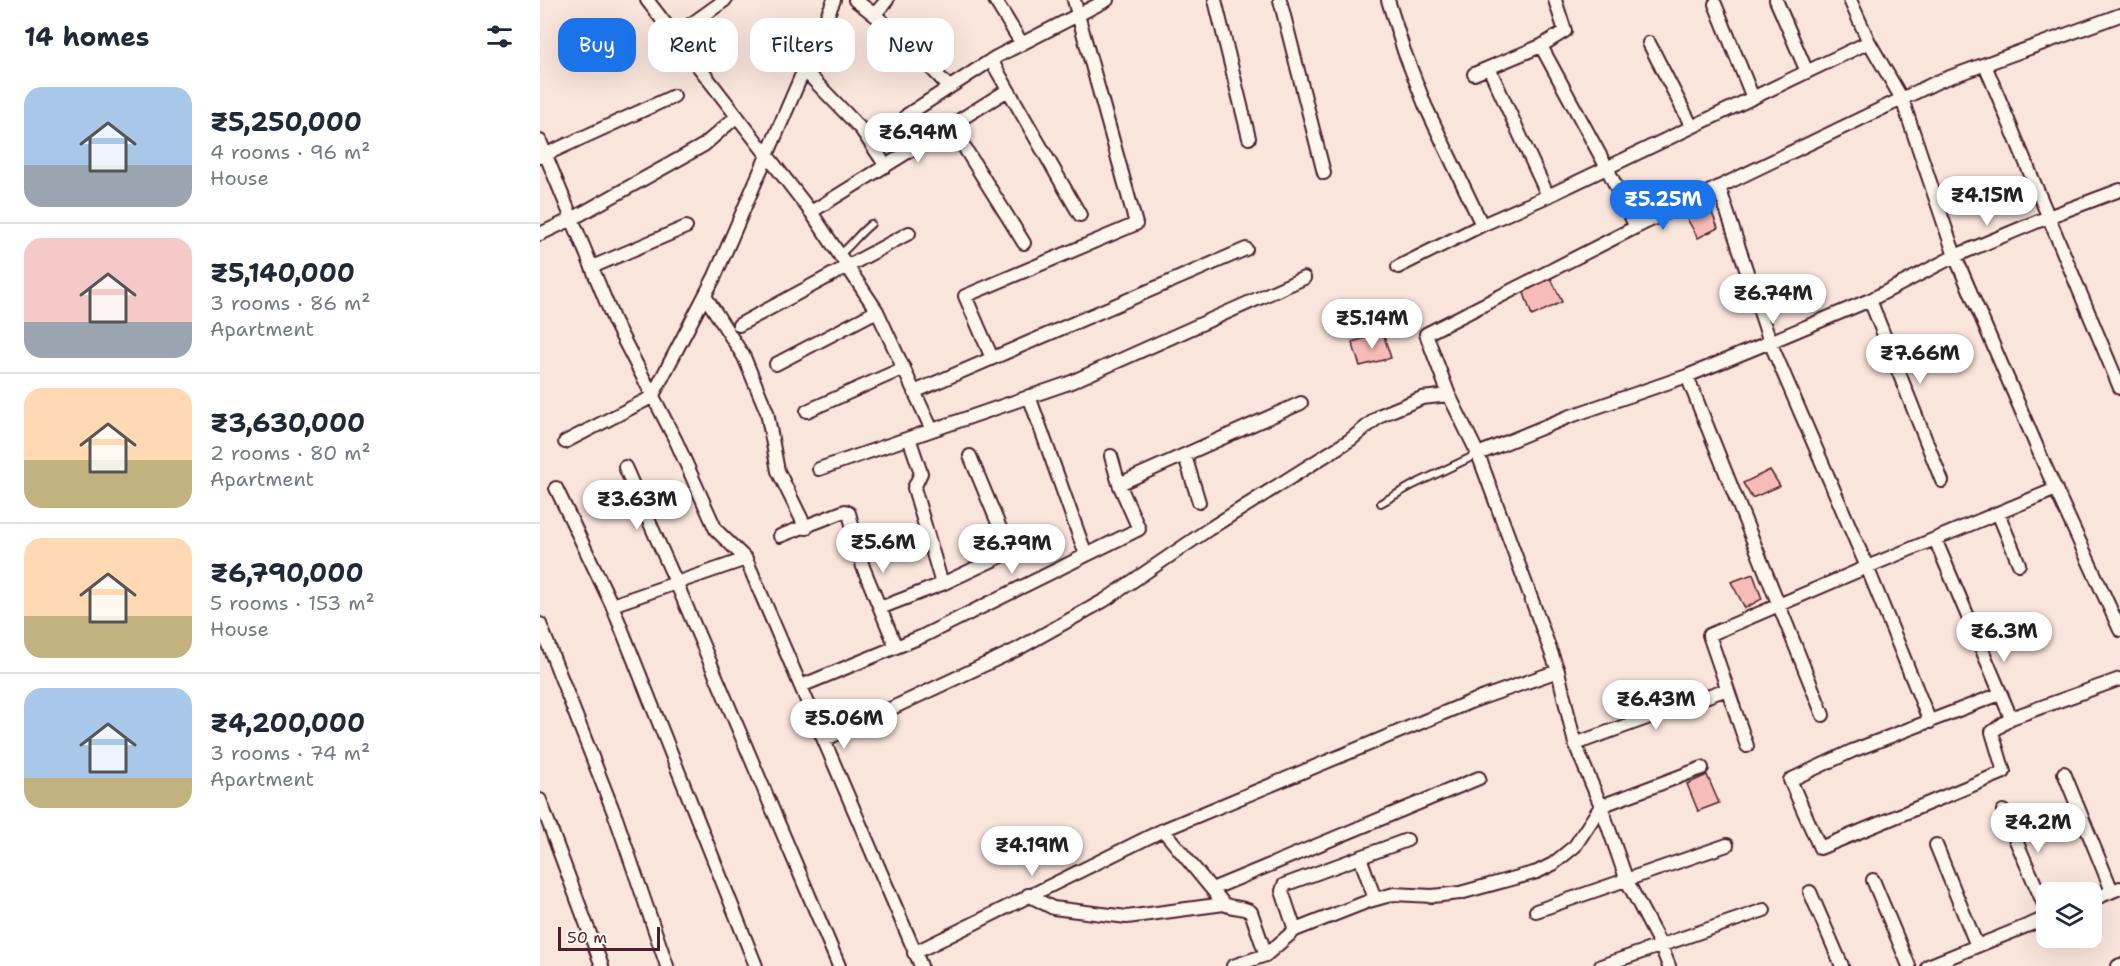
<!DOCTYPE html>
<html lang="en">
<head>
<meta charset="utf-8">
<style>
  :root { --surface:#fff; --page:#f2f2f3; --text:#1f2937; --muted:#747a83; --line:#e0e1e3; --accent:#1a73e8 }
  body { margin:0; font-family:"Shantell Sans",sans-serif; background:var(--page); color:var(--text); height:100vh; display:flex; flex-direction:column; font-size:22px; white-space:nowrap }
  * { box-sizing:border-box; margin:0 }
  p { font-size:20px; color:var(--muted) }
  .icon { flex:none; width:33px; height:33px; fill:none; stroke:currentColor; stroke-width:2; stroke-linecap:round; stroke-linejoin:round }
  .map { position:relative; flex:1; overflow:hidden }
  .sheet { display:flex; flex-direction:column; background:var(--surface); width:540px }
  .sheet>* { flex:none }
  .banner { position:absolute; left:18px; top:18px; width:570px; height:54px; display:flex; gap:12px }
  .buttons { position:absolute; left:1496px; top:882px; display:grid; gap:12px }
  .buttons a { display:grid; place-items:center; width:66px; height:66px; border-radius:12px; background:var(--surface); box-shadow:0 6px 24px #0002; font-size:30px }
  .scale { position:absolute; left:18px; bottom:15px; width:102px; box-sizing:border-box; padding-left:6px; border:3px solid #4a1f2b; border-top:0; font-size:16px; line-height:21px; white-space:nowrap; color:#4a1f2b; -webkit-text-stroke:4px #fbf7ec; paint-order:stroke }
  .price { position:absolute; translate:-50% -51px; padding:0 14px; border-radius:21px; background:#fff; color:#222; font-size:20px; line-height:39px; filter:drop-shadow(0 2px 3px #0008) }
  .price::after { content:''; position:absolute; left:50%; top:36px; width:18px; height:14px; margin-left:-9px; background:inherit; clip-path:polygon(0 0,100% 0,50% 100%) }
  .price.current { background:var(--accent); color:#fff }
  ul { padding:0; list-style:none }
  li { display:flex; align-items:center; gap:18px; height:150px; padding:0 24px }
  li+li { border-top:2px solid var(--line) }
  li span { display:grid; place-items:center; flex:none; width:168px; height:120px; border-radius:18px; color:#555 }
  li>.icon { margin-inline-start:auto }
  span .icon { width:72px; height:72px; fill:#fffc; stroke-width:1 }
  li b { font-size:26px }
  h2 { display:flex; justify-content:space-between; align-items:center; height:72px; padding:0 24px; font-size:26px }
  .pill { padding:0 21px; border-radius:18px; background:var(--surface); box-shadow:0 6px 24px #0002; font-size:21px; line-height:54px }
  .pill.current { background:var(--accent); color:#fff }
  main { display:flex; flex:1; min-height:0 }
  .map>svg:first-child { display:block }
</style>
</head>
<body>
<main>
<section class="sheet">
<h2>14 homes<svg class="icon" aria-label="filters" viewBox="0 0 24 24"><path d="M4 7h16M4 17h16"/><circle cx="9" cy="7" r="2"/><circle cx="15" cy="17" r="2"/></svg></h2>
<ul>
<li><span style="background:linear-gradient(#a9c7e8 65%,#9aa5b1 0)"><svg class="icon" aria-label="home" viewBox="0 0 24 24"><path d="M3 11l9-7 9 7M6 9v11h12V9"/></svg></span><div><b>₹5,250,000</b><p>4 rooms · 96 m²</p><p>House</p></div></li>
<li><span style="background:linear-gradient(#f6c9c9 70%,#9aa5b1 0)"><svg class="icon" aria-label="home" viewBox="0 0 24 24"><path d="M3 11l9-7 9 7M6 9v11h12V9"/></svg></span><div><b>₹5,140,000</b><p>3 rooms · 86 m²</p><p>Apartment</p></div></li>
<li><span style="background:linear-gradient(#ffd9b3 60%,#c2b280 0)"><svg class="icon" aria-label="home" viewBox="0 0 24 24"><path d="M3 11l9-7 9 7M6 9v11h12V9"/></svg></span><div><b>₹3,630,000</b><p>2 rooms · 80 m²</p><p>Apartment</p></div></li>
<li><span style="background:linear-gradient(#ffd9b3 65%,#c2b280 0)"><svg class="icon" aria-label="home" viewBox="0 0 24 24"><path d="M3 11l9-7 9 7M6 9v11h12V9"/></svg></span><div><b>₹6,790,000</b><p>5 rooms · 153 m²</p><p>House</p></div></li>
<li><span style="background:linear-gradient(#a9c7e8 75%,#c2b280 0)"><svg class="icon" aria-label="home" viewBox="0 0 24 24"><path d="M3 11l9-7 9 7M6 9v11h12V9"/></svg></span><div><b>₹4,200,000</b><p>3 rooms · 74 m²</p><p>Apartment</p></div></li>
</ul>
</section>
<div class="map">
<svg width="1580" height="966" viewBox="0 0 1580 966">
  <rect width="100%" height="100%" fill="#fae5dc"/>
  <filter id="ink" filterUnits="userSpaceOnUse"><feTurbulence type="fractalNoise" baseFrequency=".0167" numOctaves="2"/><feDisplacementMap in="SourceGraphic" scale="12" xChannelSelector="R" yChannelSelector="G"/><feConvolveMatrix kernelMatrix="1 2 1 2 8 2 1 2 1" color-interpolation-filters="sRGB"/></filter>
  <g filter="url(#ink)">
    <path fill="#f8bcb8" stroke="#4a1f2b" stroke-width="1.5" d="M 1168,203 L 1178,228 L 1158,238 L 1145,215 Z
      M 1010,276 L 1022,302 L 992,316 L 983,290 Z
      M 843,333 L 851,358 L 820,366 L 812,342 Z
      M 1230,470 L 1240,486 L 1212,498 L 1203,483 Z
      M 1213,574 L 1222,599 L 1205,608 L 1191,582 Z
      M 1167,775 L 1179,803 L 1158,811 L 1147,784 Z"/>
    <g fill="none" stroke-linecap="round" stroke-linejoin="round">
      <defs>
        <path id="lane" d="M 300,254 C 313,244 317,235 331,224
          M 841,503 L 873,485 L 938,454"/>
        <path id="street" d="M 107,0 L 271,212 L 337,311 L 392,430
          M 315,0 C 350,25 380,56 409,87
          M 455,0 L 482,44
          M 675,0 L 709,138
          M 740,0 L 784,173
          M 848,0 L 864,51 L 885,105 L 942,225
          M 1236,0 L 1267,72
          M 1310,0 L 1329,42 L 1362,99 L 1415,256 L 1505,466 L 1580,630
          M 1175,4 L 1213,98
          M 335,14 L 347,0
          M 136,35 L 185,0
          M 1109,43 L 1152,127
          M 1001,46 L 1067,168 L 1096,227
          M 451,60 L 540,215
          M 1445,65 L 1580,388
          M 949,68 L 1008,196
          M 264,70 L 321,129 L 346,166
          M 934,74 L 1001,46 L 1025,31 L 1015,0
          M 367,115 L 456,57 L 567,0
          M 411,126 L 484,243
          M 0,141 L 74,321 L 136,441 L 176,530 L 206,559 L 381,966
          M 0,157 L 134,96
          M 1179,187 L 1230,342 L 1327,567 L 1390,722
          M 271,212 L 468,90
          M 0,234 L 32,219 L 164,145 L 197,116
          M 52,267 L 146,227
          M 858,267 L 942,225 L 1008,196 L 1329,42
          M 165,296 L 204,357 L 227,412 L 238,471 L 266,528
          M 1330,300 L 1402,481
          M 199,325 L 369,233
          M 452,358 L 425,296 L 596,224 L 534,0
          M 236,364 L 337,311
          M 1147,376 L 1283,715
          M 374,392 L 706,249
          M 489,396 L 546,555
          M 267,411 L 364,368
          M 369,438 L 381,473 L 374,488 L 402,584
          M 25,442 L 112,397 L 175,276 L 294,0
          M 938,454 L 1028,417 L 1147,376 L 1230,342 L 1330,300 L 1415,256 L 1508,217 L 1580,190
          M 645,456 L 659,502
          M 85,467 L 136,582 L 299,966
          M 279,469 L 529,383 L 764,278
          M 579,484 L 761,403
          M 16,488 L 72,605 L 216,966
          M 1458,513 L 1479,564
          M 240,536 L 305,511 L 309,513 L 323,567 L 356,647
          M 1395,539 L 1471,718 L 1580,679
          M 72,605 L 206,559
          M 340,608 L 402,584 L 470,552 L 430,456
          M 0,624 L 76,818 L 127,966
          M 261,686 L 383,636 L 599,529 L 579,484 L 571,456
          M 1460,694 L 1312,751 L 1250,780 L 1280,848 L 1464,772 L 1452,732 L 1471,718
          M 284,740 L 476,650 L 565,600 L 669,529 L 810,440 L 841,415 L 882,398 L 909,395
          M 1035,744 L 1187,689
          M 1207,746 L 1169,635 L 1327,567 L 1516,489
          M 1524,773 L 1572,891
          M 0,800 L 62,966
          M 1463,811 L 1506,909
          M 623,830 L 684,904 C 693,909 702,906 711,912 L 726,955
          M 1396,845 L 1437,946
          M 820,857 L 835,899
          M 1333,880 L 1369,966
          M 672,889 L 939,778
          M 1270,892 L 1302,966
          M 488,895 L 513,908 L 587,917 L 684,904
          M 1551,900 L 1580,888
          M 996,911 L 1187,845
          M 755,930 L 742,891 L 744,885 L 867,840
          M 374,953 L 623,830 L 930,702 L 1018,671
          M 693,966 L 726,955 L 755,930 L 829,901 L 854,894 L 892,896 L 920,893 L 997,872 L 1013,864 L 1035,846 L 1061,806 L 1162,768
          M 1061,966 L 1224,910
          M 1129,966 L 1121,946 L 1087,881 L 1061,806 L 1035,744 L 1018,671 L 938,454 L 909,395 L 886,334 L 1096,227 L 1399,81 L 1580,15
          M 1388,966 L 1506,918
          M 1578,966 L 1580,965"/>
      </defs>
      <use href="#lane" stroke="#4a1f2b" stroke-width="10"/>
      <use href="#street" stroke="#4a1f2b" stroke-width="16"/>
      <use href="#lane" stroke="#fbf7ec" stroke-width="6"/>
      <use href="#street" stroke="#fbf7ec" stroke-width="12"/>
    </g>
  </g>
</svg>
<div class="buttons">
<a><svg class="icon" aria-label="layers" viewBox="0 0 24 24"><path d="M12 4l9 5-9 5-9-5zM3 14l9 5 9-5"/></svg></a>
</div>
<div class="scale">50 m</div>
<b class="price" style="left:378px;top:164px">₹6.94M</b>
<b class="price" style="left:1447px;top:227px">₹4.15M</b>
<b class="price current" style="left:1123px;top:231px">₹5.25M</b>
<b class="price" style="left:1233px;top:325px">₹6.74M</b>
<b class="price" style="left:832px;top:350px">₹5.14M</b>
<b class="price" style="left:1380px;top:385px">₹7.66M</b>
<b class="price" style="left:97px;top:531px">₹3.63M</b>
<b class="price" style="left:343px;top:574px">₹5.6M</b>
<b class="price" style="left:472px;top:575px">₹6.79M</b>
<b class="price" style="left:1464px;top:663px">₹6.3M</b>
<b class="price" style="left:1116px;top:731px">₹6.43M</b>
<b class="price" style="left:304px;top:750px">₹5.06M</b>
<b class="price" style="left:1498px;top:854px">₹4.2M</b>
<b class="price" style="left:492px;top:877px">₹4.19M</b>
<div class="banner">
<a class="pill current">Buy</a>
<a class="pill">Rent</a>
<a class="pill">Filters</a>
<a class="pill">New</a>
</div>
</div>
</main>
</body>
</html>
